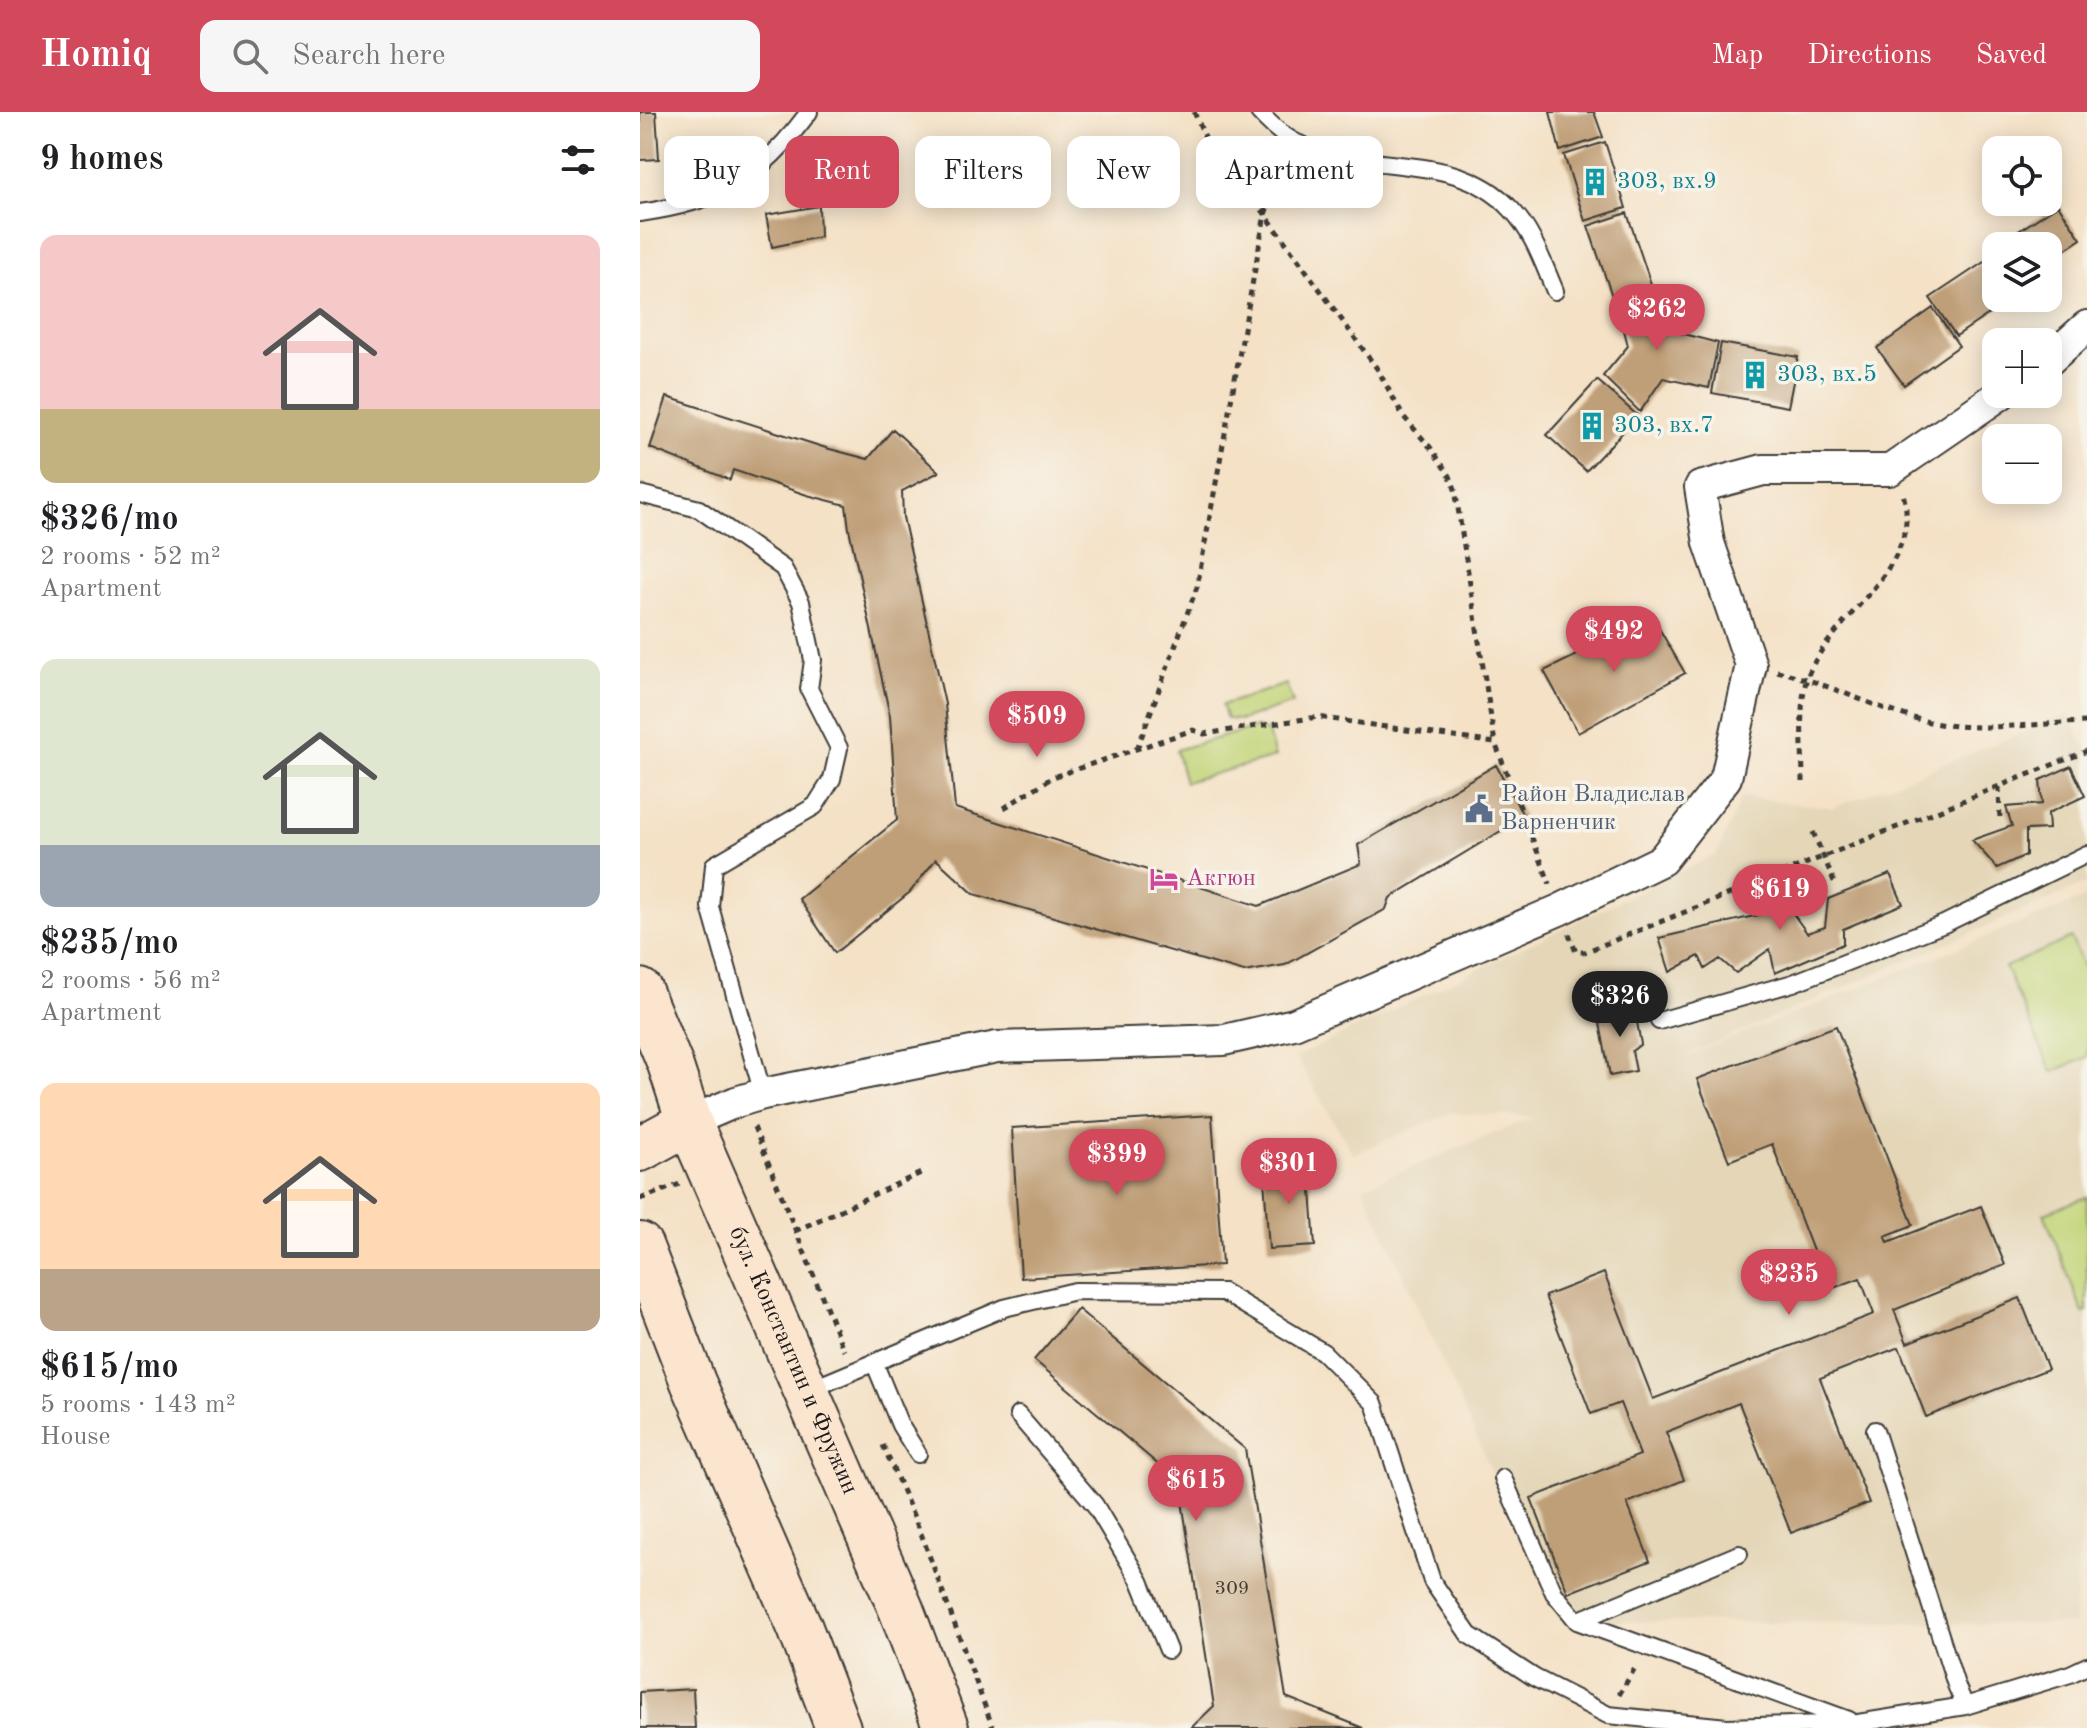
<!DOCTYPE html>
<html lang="en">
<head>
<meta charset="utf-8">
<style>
  :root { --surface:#fff; --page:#f6f6f6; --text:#202124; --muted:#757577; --accent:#d1495b }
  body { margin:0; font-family:"Old Standard TT",serif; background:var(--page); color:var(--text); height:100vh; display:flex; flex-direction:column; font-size:30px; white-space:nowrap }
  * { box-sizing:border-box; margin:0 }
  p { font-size:26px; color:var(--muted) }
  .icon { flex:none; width:44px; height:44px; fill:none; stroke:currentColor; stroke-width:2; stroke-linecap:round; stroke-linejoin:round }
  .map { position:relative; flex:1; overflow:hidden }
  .sheet { display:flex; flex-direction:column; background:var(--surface); width:640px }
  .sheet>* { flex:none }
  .banner { position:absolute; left:24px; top:24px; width:760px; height:72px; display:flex; gap:16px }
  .fabs { position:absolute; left:1342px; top:24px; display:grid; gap:16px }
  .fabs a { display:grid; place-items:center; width:80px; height:80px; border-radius:16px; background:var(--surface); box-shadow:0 4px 20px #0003; font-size:40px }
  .price { position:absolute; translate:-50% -68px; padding:0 18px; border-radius:28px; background:var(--accent); color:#fff; font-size:26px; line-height:52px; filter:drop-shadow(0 2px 4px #0008) }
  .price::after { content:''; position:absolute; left:50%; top:48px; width:24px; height:18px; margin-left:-12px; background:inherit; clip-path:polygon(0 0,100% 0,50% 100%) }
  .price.selected { background:#222; color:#fff }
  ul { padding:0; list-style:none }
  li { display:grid; align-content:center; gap:16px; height:424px; padding:0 40px }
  li span { display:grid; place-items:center; height:248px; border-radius:16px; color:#555 }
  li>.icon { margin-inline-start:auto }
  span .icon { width:144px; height:144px; fill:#fffc; stroke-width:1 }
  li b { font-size:34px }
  h2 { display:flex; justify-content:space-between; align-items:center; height:96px; padding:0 40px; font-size:34px }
  .pill { padding:0 28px; border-radius:16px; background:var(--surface); box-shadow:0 4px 20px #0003; font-size:28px; line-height:72px }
  .pill.selected { background:var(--accent); color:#fff }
  header { display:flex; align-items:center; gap:48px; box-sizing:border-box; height:112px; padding:0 40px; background:var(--accent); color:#fff }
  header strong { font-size:38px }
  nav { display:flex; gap:44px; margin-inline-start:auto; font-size:28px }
  .search { width:560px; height:72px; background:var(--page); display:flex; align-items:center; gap:20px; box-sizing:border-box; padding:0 28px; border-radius:16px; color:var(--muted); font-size:30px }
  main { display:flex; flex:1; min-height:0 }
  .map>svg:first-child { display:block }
</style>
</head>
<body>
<header>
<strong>Homiq</strong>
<div class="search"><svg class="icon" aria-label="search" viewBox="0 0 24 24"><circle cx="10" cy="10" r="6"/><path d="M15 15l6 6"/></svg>Search here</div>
<nav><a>Map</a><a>Directions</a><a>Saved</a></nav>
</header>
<main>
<section class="sheet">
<h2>9 homes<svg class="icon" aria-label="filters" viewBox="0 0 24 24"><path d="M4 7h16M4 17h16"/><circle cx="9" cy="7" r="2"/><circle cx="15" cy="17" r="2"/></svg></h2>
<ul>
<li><span style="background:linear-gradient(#f6c9c9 70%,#c2b280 0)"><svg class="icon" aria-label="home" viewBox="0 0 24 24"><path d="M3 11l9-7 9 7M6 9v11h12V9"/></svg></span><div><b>$326/mo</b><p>2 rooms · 52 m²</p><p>Apartment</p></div></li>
<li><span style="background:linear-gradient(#dfe7d0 75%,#9aa5b1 0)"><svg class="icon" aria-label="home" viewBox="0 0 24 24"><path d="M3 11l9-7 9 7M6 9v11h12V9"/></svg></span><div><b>$235/mo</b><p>2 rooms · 56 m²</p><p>Apartment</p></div></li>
<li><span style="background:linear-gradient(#ffd9b3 75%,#b9a48a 0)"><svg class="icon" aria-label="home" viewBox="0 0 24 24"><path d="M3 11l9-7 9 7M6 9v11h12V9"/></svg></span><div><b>$615/mo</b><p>5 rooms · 143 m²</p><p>House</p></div></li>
</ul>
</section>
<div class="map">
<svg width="1447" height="1616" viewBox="0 0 1447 1616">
  <rect width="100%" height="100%" fill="#f7f3e8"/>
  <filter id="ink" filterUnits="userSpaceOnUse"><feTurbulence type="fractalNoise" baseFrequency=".0125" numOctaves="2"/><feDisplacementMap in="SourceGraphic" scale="16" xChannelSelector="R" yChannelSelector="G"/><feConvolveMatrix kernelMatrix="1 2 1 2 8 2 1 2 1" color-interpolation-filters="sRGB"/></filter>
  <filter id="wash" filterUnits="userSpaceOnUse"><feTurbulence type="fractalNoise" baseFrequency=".006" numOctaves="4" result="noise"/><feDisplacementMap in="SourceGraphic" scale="32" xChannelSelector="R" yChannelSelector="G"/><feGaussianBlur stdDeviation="1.8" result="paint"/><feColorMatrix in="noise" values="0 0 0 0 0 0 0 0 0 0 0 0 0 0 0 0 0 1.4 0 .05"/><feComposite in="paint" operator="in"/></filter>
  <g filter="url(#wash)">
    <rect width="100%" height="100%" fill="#f4e1c6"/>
    <path fill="#e4d6b7" d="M 1429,602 L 1447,639 L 1447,771 L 1019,955 L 1447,785 L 1447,1348 L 1434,1512 L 920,1509 L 723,1075 L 895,1005 L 811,1001 L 713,1042 L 656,945 L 1077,742 L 1102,685 L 1193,696 Z"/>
    <path fill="#c1d477" stroke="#6e784a" stroke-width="2" d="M 646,572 L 653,591 L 601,608 L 587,607 L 582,593 Z
      M 616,615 L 628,620 L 635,645 L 545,670 L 536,638 Z
      M 1431,826 L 1447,863 L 1447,945 L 1412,960 L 1365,855 Z
      M 1447,1085 L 1447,1200 L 1443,1201 L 1404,1101 Z"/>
    <g id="blocks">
      <path fill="#bf9f78" d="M 0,0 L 16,0 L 19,47 L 0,48 Z
        M 910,0 L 954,0 L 963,25 L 920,39 Z
        M 965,30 L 986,96 L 945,109 L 924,43 Z
        M 1418,93 L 1441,127 L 1408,149 L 1408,134 L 1356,134 Z
        M 179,94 L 180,125 L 132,135 L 126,103 Z
        M 987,101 L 1013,178 L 974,190 L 948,114 Z
        M 1356,142 L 1356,186 L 1373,186 L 1316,224 L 1290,186 Z
        M 1023,179 L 1036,220 L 1078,231 L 1069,276 L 1023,266 L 1000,300 L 963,264 L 988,234 L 978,194 Z
        M 1293,196 L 1319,234 L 1264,273 L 1237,236 Z
        M 1081,231 L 1158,245 L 1148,295 L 1072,281 Z
        M 957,268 L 998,304 L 946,359 L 907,323 Z
        M 27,285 L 186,336 L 228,347 L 253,317 L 299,360 L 262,379 L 263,405 L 305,592 L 315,696 L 619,794 L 721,752 L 718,733 L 856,653 L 884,705 L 750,786 L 746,797 L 645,853 L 604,860 L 334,782 L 296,747 L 270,780 L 195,841 L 159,787 L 257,708 L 250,604 L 209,417 L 206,393 L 167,383 L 93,358 L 90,368 L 10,336 Z
        M 1013,506 L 1045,561 L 938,621 L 904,559 Z
        M 1431,654 L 1445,684 L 1408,701 L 1409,717 L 1386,718 L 1386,743 L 1357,756 L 1332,728 L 1372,714 L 1366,695 L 1402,692 L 1400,668 Z
        M 1250,762 L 1263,792 L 1203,817 L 1203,832 L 1135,861 L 1130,837 L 1096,861 L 1080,847 L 1065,857 L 1059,844 L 1030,860 L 1019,826 L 1149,796 L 1167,821 L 1185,815 L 1188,787 Z
        M 994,894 L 1001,932 L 992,939 L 996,959 L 970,964 L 958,901 Z
        M 1196,914 L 1273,1113 L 1245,1124 L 1248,1130 L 1341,1094 L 1365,1153 L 1254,1198 L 1267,1231 L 1380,1186 L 1408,1257 L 1286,1305 L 1259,1235 L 1180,1266 L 1229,1391 L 1151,1421 L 1099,1291 L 1026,1320 L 1044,1368 L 987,1391 L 1010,1449 L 928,1481 L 891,1386 L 1000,1343 L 980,1291 L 951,1302 L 905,1184 L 964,1161 L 1013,1287 L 1234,1202 L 1220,1166 L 1188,1178 L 1132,1032 L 1089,1049 L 1057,967 Z
        M 572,1003 L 582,1153 L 381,1166 L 372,1016 Z
        M 669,1050 L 675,1134 L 629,1137 L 623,1053 Z
        M 438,1197 L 605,1337 L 646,1585 L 723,1616 L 551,1616 L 574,1594 L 539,1370 L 394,1248 Z
        M 53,1577 L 55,1616 L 0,1616 L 0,1580 Z"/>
    </g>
  </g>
  <g filter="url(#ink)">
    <use href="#blocks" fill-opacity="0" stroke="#3c3a36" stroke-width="2"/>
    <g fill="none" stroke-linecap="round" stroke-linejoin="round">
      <defs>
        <path id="lane" d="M 619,0 C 630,12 642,24 657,31 C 725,65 815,36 871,97 C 893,120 903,151 915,179
          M 0,101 C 82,89 119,67 169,0
          M 0,382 L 59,397 L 143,456 L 161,490 L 173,548 L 169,577 L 199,636 L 192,667 L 175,694 L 74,753 L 70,795 L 123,982
          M 1019,909 L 1153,871 L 1304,812 L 1447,742
          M 234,1250 L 260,1313 L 278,1342
          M 169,1278 L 364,1196 L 435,1179 L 583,1180 L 683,1240 L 734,1291 L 792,1469 L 829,1523 L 895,1566 L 968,1603 L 1087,1615 L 1218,1611 L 1325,1594
          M 378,1303 L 455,1393 L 500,1469 L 528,1538
          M 1235,1318 L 1316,1573 L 1325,1594 L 1430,1562 L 1447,1554
          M 863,1366 L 914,1481 L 937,1509 L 1209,1608
          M 937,1509 L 1099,1442"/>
        <path id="street" d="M 1408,249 L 1447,214
          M 49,1010 L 96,990 L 123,982 L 357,935 L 584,928 L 654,912 L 919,798 L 1022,748 L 1086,666 L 1111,553 L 1069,431 L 1060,375 L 1123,358 L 1250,358 L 1361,282"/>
        <g id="secondary">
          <path id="s1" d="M 0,879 L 30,952 L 49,1010 L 261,1497 L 306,1616"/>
          <path d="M 0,1037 L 49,1010"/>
          <path d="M 0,1133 L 53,1270 L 160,1516 L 198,1616"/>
        </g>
      </defs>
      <use href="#lane" stroke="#3c3a36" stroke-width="20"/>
      <use href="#street" stroke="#3c3a36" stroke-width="34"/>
      <use href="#secondary" stroke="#3c3a36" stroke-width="48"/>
      <path stroke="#3c3a36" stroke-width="5" stroke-dasharray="6 6" stroke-linecap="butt" d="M 554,0 L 566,27 L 586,48 L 738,258 L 763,304 L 790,335 L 810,364 L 815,377 L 855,631
        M 1137,559 C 1190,571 1240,600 1294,611 C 1339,620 1401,611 1447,610
        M 497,637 L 557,475 L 625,102 L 647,50
        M 1163,670 C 1163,640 1158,594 1167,566 C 1188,506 1285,456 1263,382
        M 1359,675 L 1360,708
        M 364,696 L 413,665 L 553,618 L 564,622 L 678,605 L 855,631 L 910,772
        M 1173,720 L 1196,774
        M 929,822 L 936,840 L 945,840 L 1447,639
        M 114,1015 L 204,1239
        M 0,1087 L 40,1072
        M 155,1119 L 283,1060
        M 243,1333 L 282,1424 L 353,1616
        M 979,1583 L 996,1554"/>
      <use href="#lane" stroke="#fff" stroke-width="16"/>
      <use href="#street" stroke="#fff" stroke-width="30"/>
      <use href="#secondary" stroke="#fce5cf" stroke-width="44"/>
    </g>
  </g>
  <defs>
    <symbol id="building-bare" viewBox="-9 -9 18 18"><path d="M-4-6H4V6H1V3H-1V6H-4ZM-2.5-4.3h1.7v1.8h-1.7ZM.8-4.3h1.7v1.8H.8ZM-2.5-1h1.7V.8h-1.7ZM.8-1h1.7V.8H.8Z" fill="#0f9aa8" stroke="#f7f3e8" stroke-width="2.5" paint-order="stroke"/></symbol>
    <symbol id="civic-bare" viewBox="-9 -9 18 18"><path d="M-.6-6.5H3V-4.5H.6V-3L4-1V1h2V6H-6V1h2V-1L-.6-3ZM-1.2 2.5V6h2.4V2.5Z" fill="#5c6f8a" stroke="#f7f3e8" stroke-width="2.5" paint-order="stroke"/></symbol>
    <symbol id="hotel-bare" viewBox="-9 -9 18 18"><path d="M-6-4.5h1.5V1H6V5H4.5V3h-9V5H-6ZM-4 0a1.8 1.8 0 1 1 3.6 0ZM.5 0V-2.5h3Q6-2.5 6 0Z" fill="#d1479c" stroke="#f7f3e8" stroke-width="2.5" paint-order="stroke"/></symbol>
  </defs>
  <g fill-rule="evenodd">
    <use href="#building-bare" x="935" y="50" width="40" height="40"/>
    <use href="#building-bare" x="1095" y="243" width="40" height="40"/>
    <use href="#building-bare" x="932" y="294" width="40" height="40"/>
    <use href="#civic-bare" x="819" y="677" width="40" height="40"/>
    <use href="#hotel-bare" x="504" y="747" width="40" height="40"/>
  </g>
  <g text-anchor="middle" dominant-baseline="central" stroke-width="7" stroke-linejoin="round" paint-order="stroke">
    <g font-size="20" fill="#453d33">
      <text x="592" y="1477">309</text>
    </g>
    <g font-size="24" fill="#0d838f" stroke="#f7f3e8" text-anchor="start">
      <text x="977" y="70">303, вх.9</text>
      <text x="1137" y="263">303, вх.5</text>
      <text x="974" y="314">303, вх.7</text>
    </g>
    <g font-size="24" fill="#4e5e75" stroke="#f7f3e8" text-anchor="start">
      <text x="861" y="683">Район Владислав<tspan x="861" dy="28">Варненчик</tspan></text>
    </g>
    <g font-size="24" fill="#b23c85" stroke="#f7f3e8" text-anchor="start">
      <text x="546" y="767">Акгюн</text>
    </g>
    <g font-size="24" fill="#1c1c1c" stroke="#f7f3e8">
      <text stroke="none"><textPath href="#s1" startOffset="400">бул. Константин и Фружин</textPath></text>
    </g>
  </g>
</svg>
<div class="fabs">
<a><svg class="icon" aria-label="locate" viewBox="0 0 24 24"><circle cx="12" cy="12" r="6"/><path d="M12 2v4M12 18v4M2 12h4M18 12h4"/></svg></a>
<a><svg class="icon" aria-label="layers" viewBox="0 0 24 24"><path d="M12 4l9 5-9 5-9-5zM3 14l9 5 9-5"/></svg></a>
<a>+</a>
<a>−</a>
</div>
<b class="price" style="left:1017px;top:240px">$262</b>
<b class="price" style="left:974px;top:562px">$492</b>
<b class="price" style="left:397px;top:647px">$509</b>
<b class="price" style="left:1140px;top:820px">$619</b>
<b class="price selected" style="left:980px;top:927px">$326</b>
<b class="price" style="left:477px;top:1085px">$399</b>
<b class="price" style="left:649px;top:1094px">$301</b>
<b class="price" style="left:1149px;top:1205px">$235</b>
<b class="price" style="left:556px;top:1411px">$615</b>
<div class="banner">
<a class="pill">Buy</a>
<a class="pill selected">Rent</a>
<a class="pill">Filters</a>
<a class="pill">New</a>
<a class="pill">Apartment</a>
</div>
</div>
</main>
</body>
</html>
